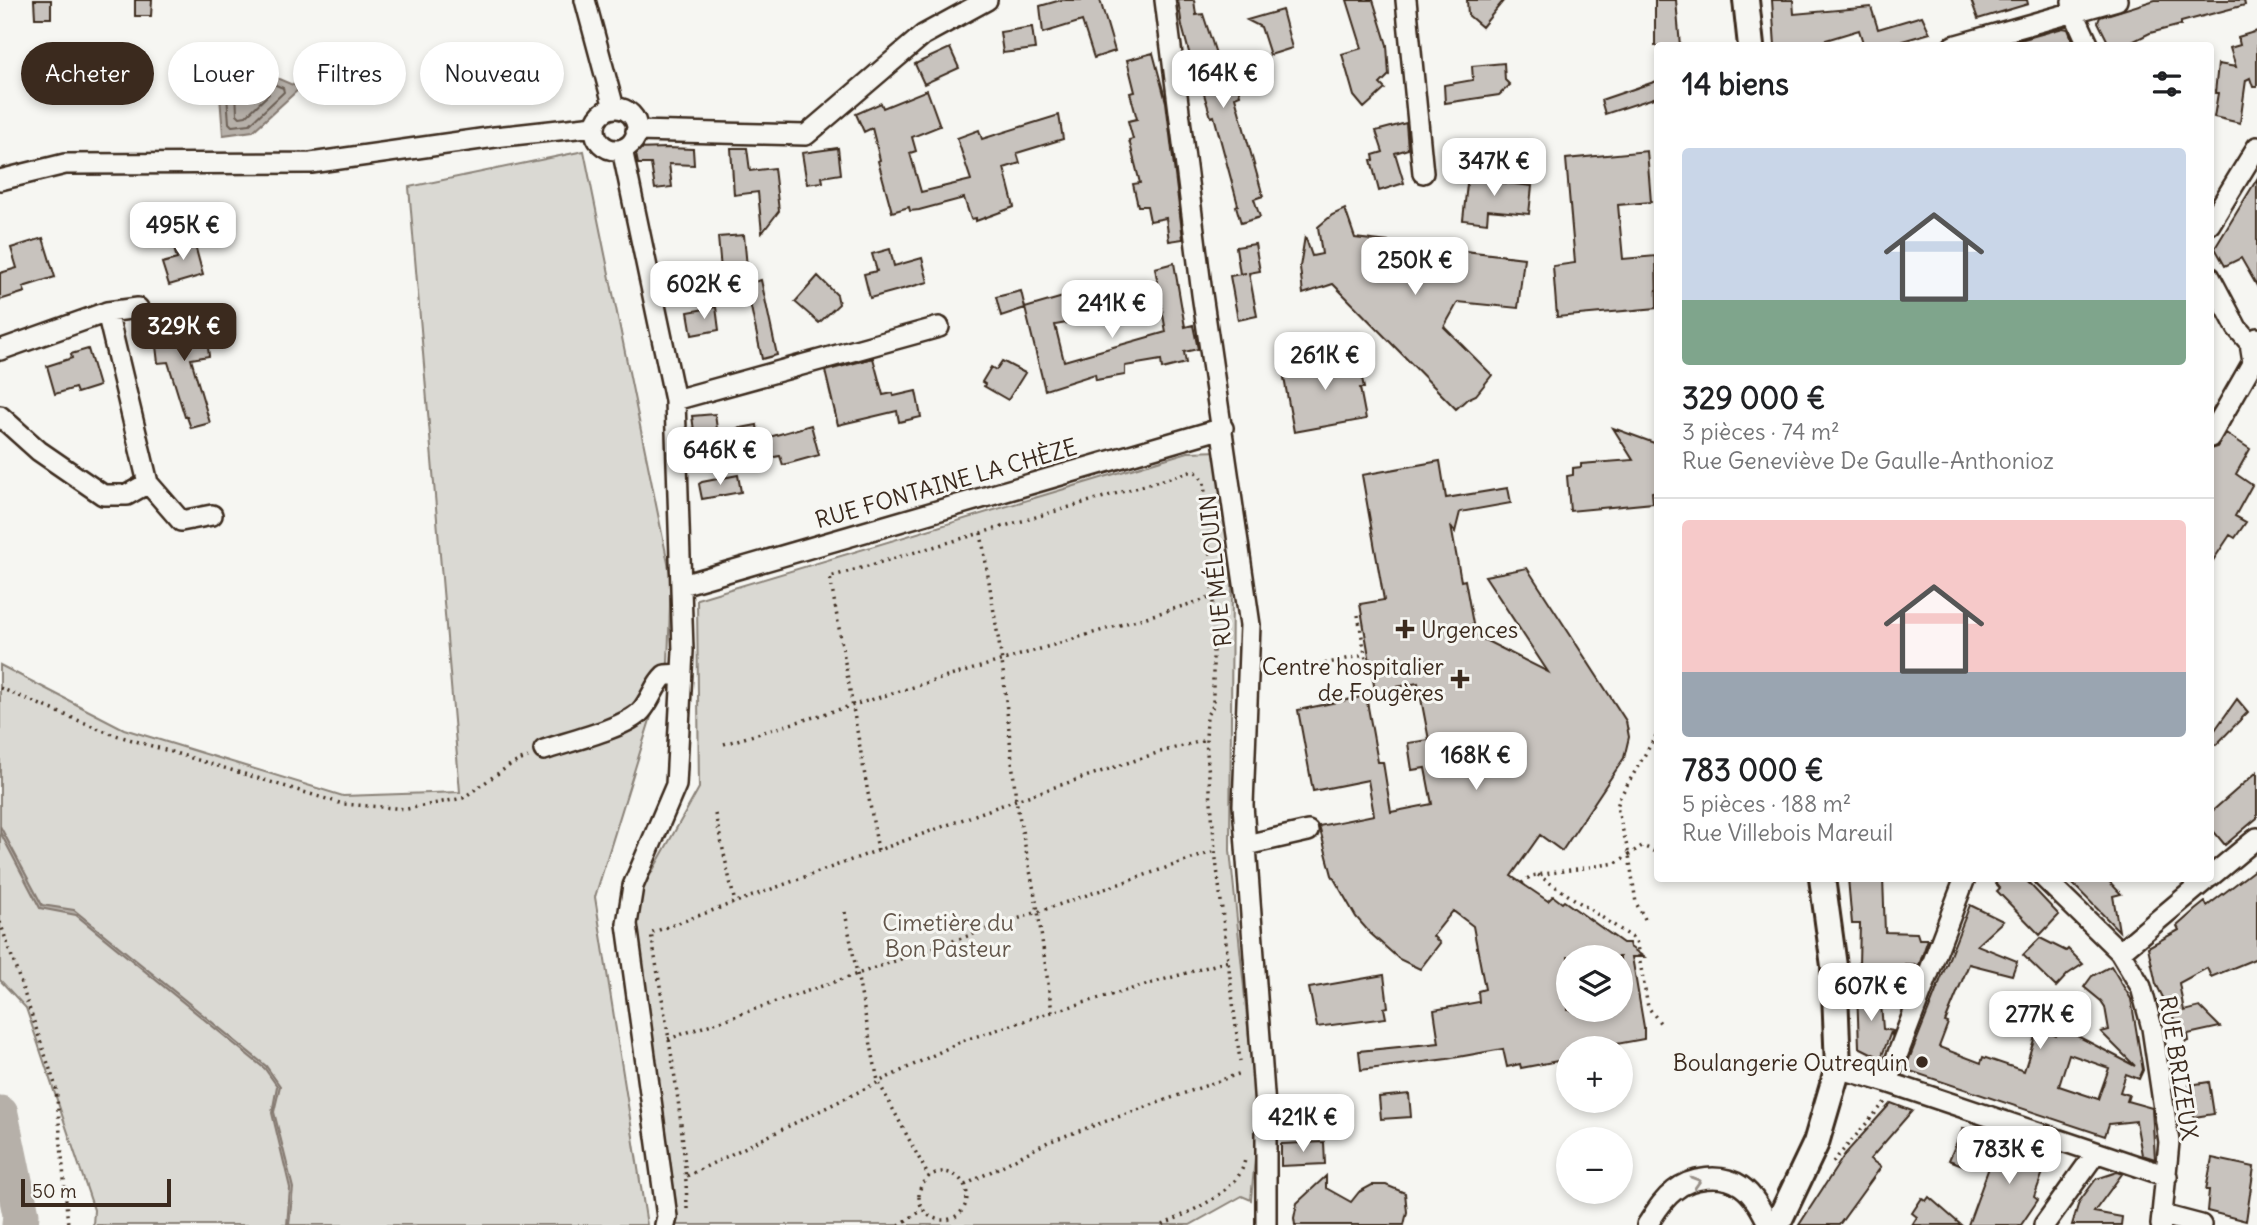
<!DOCTYPE html>
<html lang="fr">
<head>
<meta charset="utf-8">
<style>
  :root { --surface:#fff; --page:#f2f2f2; --text:#202124; --muted:#757577; --line:#e0e0e0; --accent:#3b2a1e }
  body { margin:0; font-family:Delius,sans-serif; background:var(--page); color:var(--text); height:100vh; display:flex; flex-direction:column; font-size:26px; white-space:nowrap }
  * { box-sizing:border-box; margin:0 }
  p { font-size:23px; color:var(--muted) }
  .icon { flex:none; width:38px; height:38px; fill:none; stroke:currentColor; stroke-width:2; stroke-linecap:round; stroke-linejoin:round }
  .map { position:relative; flex:1; overflow:hidden }
  .drawer { position:absolute; left:1654px; top:42px; width:560px; height:840px; display:flex; flex-direction:column; background:var(--surface); border-radius:7px; box-shadow:0 4px 10px #0003 }
  .drawer>* { flex:none }
  .hud { position:absolute; left:21px; top:42px; width:665px; height:63px; display:flex; gap:14px }
  .fabs { position:absolute; left:1556px; top:945px; display:grid; gap:14px }
  .fabs a { display:grid; place-items:center; width:77px; height:77px; border-radius:50%; background:var(--surface); box-shadow:0 4px 10px #0003; font-size:35px }
  .scale { position:absolute; left:21px; bottom:18px; width:150px; box-sizing:border-box; padding-left:7px; border:4px solid #3b2a1e; border-top:0; font-size:19px; line-height:24px; white-space:nowrap; color:#3b2a1e; -webkit-text-stroke:5px #f6f6f2; paint-order:stroke }
  .price { position:absolute; translate:-50% -60px; padding:0 16px; border-radius:14px; background:#fff; color:#222; font-size:23px; line-height:46px; filter:drop-shadow(0 2px 4px #0008) }
  .price::after { content:''; position:absolute; left:50%; top:42px; width:21px; height:16px; margin-left:-10px; background:inherit; clip-path:polygon(0 0,100% 0,50% 100%) }
  .price.on { background:var(--accent); color:#fff }
  ul { padding:0; list-style:none }
  li { display:grid; align-content:center; gap:14px; height:371px; padding:0 28px }
  li+li { border-top:2px solid var(--line) }
  li span { display:grid; place-items:center; height:217px; border-radius:7px; color:#555 }
  li>.icon { margin-inline-start:auto }
  span .icon { width:126px; height:126px; fill:#fffc; stroke-width:1 }
  li b { font-size:30px }
  h2 { display:flex; justify-content:space-between; align-items:center; height:84px; padding:0 28px; font-size:30px }
  .chip { padding:0 24px; border-radius:32px; background:var(--surface); box-shadow:0 4px 10px #0003; font-size:24px; line-height:63px }
  .chip.on { background:var(--accent); color:#fff }
  .map>svg:first-child { display:block }
</style>
</head>
<body>
<div class="map">
<svg width="2257" height="1225" viewBox="0 0 2257 1225">
  <rect width="100%" height="100%" fill="#f6f6f2"/>
  <filter id="ink" filterUnits="userSpaceOnUse"><feTurbulence type="fractalNoise" baseFrequency=".0143" numOctaves="2"/><feDisplacementMap in="SourceGraphic" scale="14" xChannelSelector="R" yChannelSelector="G"/><feConvolveMatrix kernelMatrix="1 2 1 2 8 2 1 2 1" color-interpolation-filters="sRGB"/></filter>
  <g filter="url(#ink)">
    <path fill="#dad9d3" stroke="#8a8278" stroke-width="2" d="M 584,151 L 671,578 L 668,662 L 595,897 L 647,1225 L 93,1225 L 94,1210 L 26,1008 L 0,980 L 0,665 L 124,729 L 343,796 L 460,792 L 409,187 Z
      M 1220,451 L 1232,584 L 1230,850 L 1258,1126 L 1251,1200 L 1242,1196 L 1190,1225 L 676,1225 L 678,1219 L 636,920 L 639,895 L 699,788 L 697,599 L 1188,452 Z"/>
    <path fill="#b6b0a9" stroke="#857a71" stroke-width="2" d="M 218,70 L 265,73 L 300,88 L 253,131 L 223,135 Z
      M 0,826 L 42,905 L 74,910 L 266,1066 L 280,1086 L 274,1112 L 293,1188 L 289,1225 L 287,1225 L 290,1188 L 272,1113 L 277,1086 L 265,1069 L 76,915 L 40,908 L 0,832 Z"/>
    <g fill="none" stroke-linecap="round" stroke-linejoin="round">
      <path stroke="#6c6056" stroke-width="2" d="M 230,77 L 264,80 L 283,88 L 284,92 L 250,124 L 232,126 L 229,123 L 226,81 Z
        M 239,87 L 267,91 L 269,94 L 246,116 L 240,117 L 237,114 L 236,90 Z"/>
      <path stroke="#b6b0a9" stroke-width="37" d="M 0,1114 L 21,1214 L 20,1225"/>
    </g>
    <path fill="#c8c3be" stroke="#3b2a1e" stroke-width="2" fill-rule="evenodd" d="M 34,0 L 51,0 L 51,18 L 35,18 Z
      M 135,0 L 152,0 L 151,16 L 135,16 Z
      M 1061,0 L 1100,0 L 1115,51 L 1094,58 L 1082,21 L 1043,33 L 1040,6 Z
      M 1178,0 L 1194,0 L 1196,15 L 1203,14 L 1219,63 L 1223,62 L 1226,74 L 1234,71 L 1240,95 L 1235,97 L 1263,196 L 1254,199 L 1260,217 L 1241,223 L 1236,206 L 1238,205 L 1214,116 L 1211,117 L 1200,81 L 1197,82 L 1182,26 Z
      M 1347,0 L 1373,0 L 1387,45 L 1389,75 L 1380,84 L 1385,89 L 1364,108 L 1354,96 L 1342,54 L 1362,48 Z
      M 1467,0 L 1504,0 L 1482,27 L 1468,15 Z
      M 1655,0 L 1676,0 L 1680,46 L 1655,46 Z
      M 1772,0 L 1793,0 L 1794,14 L 1871,7 L 1878,29 L 1922,16 L 1930,33 L 1885,46 L 1864,46 L 1859,30 L 1806,46 L 1775,46 Z
      M 1971,0 L 2027,0 L 2028,4 L 1978,19 Z
      M 2155,0 L 2244,0 L 2245,5 L 2181,22 L 2181,25 L 2150,33 L 2124,46 L 2110,46 L 2098,22 L 2100,17 Z
      M 1282,10 L 1292,48 L 1270,55 L 1261,27 L 1247,20 Z
      M 1032,27 L 1035,49 L 1003,53 L 1000,32 Z
      M 2063,28 L 2068,29 L 2075,46 L 2013,46 L 2013,42 Z
      M 2257,31 L 2257,87 L 2253,87 L 2250,78 L 2246,80 L 2240,123 L 2214,117 L 2218,93 L 2215,93 L 2218,64 L 2236,67 L 2230,48 L 2240,45 L 2238,37 Z
      M 950,48 L 959,68 L 924,84 L 915,64 Z
      M 1153,53 L 1166,102 L 1183,239 L 1169,241 L 1166,218 L 1150,221 L 1147,206 L 1138,206 L 1133,184 L 1140,183 L 1129,140 L 1133,139 L 1128,121 L 1137,119 L 1130,93 L 1135,92 L 1127,60 Z
      M 1504,63 L 1505,80 L 1510,85 L 1499,95 L 1445,103 L 1444,85 L 1473,80 L 1472,66 Z
      M 1657,81 L 1657,97 L 1605,114 L 1601,100 Z
      M 927,90 L 940,126 L 912,137 L 916,151 L 910,153 L 921,192 L 971,180 L 957,138 L 979,130 L 982,139 L 1059,115 L 1063,139 L 1017,153 L 1020,163 L 1004,168 L 1014,207 L 976,221 L 976,218 L 971,219 L 964,198 L 919,210 L 910,211 L 909,207 L 892,212 L 878,161 L 880,160 L 872,128 L 864,132 L 856,114 L 881,103 L 883,108 Z
      M 1406,123 L 1408,149 L 1395,153 L 1404,183 L 1379,191 L 1371,160 L 1374,160 L 1373,155 L 1383,152 L 1376,131 Z
      M 667,148 L 693,149 L 694,165 L 669,164 L 672,187 L 655,189 L 651,164 L 638,164 L 635,149 Z
      M 731,148 L 747,148 L 750,171 L 774,168 L 779,211 L 762,233 L 758,192 L 734,195 Z
      M 838,148 L 841,174 L 822,177 L 823,182 L 807,184 L 802,153 Z
      M 1647,151 L 1651,202 L 1618,205 L 1623,259 L 1656,256 L 1657,308 L 1557,317 L 1553,266 L 1575,263 L 1566,159 Z
      M 1468,175 L 1490,177 L 1490,181 L 1532,186 L 1529,214 L 1488,210 L 1487,223 L 1463,220 Z
      M 2257,179 L 2257,286 L 2241,258 L 2225,266 L 2215,248 Z
      M 1345,209 L 1355,238 L 1524,258 L 1518,308 L 1458,302 L 1444,327 L 1492,375 L 1476,395 L 1467,399 L 1456,409 L 1333,284 L 1303,294 L 1300,267 L 1305,236 L 1312,256 L 1322,254 L 1318,227 L 1332,215 Z
      M 192,234 L 203,275 L 169,285 L 162,263 L 177,259 L 172,241 Z
      M 744,235 L 747,267 L 721,270 L 718,237 Z
      M 43,238 L 55,277 L 23,287 L 25,292 L 0,300 L 0,273 L 17,268 L 11,248 Z
      M 1255,244 L 1260,271 L 1249,273 L 1257,316 L 1238,320 L 1230,276 L 1246,273 L 1240,274 L 1236,247 Z
      M 890,249 L 894,266 L 922,258 L 928,282 L 870,298 L 864,274 L 877,271 L 872,254 Z
      M 1174,263 L 1185,327 L 1193,325 L 1198,349 L 1184,352 L 1186,363 L 1162,369 L 1161,360 L 1125,366 L 1125,375 L 1096,380 L 1095,374 L 1045,390 L 1025,308 L 1063,297 L 1068,319 L 1066,319 L 1067,323 L 1055,325 L 1064,361 L 1166,332 L 1155,268 Z
      M 818,276 L 837,295 L 839,304 L 819,323 L 795,302 Z
      M 761,280 L 777,355 L 762,359 L 746,284 Z
      M 1021,291 L 1025,308 L 1001,316 L 996,297 Z
      M 716,307 L 719,330 L 692,335 L 688,312 Z
      M 182,317 L 183,326 L 205,323 L 209,356 L 191,359 L 210,423 L 191,428 L 187,417 L 185,417 L 168,362 L 158,363 L 153,320 Z
      M 88,349 L 99,386 L 77,393 L 75,388 L 55,394 L 47,366 L 72,358 L 71,354 Z
      M 1357,353 L 1364,388 L 1360,388 L 1366,419 L 1294,432 L 1282,367 Z
      M 873,358 L 883,395 L 893,393 L 894,396 L 916,391 L 921,417 L 899,422 L 897,411 L 838,425 L 825,371 Z
      M 1002,361 L 1025,373 L 1008,400 L 984,386 L 985,384 L 982,382 L 991,367 L 996,370 Z
      M 715,414 L 719,444 L 696,446 L 692,416 Z
      M 757,425 L 759,440 L 811,425 L 819,455 L 783,465 L 780,456 L 725,466 L 719,432 Z
      M 1613,428 L 1657,444 L 1657,491 L 1652,492 L 1653,503 L 1570,511 L 1567,476 L 1573,475 L 1573,468 L 1581,467 L 1581,464 L 1633,460 Z
      M 2226,433 L 2250,449 L 2236,474 L 2252,485 L 2235,516 L 2246,522 L 2235,538 L 2230,535 L 2210,565 L 2210,449 L 2217,447 Z
      M 1440,461 L 1446,498 L 1508,488 L 1511,503 L 1460,512 L 1455,532 L 1451,526 L 1461,581 L 1465,580 L 1475,635 L 1548,672 L 1485,576 L 1527,568 L 1626,721 L 1629,737 L 1624,758 L 1562,851 L 1540,835 L 1511,876 L 1548,901 L 1553,896 L 1562,903 L 1564,901 L 1623,943 L 1629,943 L 1630,947 L 1644,957 L 1632,957 L 1644,1027 L 1644,1039 L 1595,1048 L 1568,1048 L 1568,1053 L 1562,1055 L 1563,1060 L 1521,1068 L 1520,1064 L 1507,1067 L 1503,1049 L 1447,1059 L 1361,1070 L 1359,1051 L 1439,1043 L 1434,1010 L 1479,1002 L 1478,991 L 1485,989 L 1473,926 L 1453,911 L 1433,936 L 1440,943 L 1420,969 L 1399,959 L 1370,933 L 1356,917 L 1332,875 L 1319,826 L 1374,815 L 1368,780 L 1313,791 L 1298,710 L 1366,696 L 1378,762 L 1383,762 L 1391,812 L 1432,804 L 1425,768 L 1412,770 L 1408,743 L 1429,740 L 1418,683 L 1375,691 L 1360,604 L 1384,600 L 1362,475 ZM 1568,957 L 1620,957 L 1620,1010 L 1568,1010 Z
      M 738,475 L 741,492 L 702,499 L 699,484 L 702,482 Z
      M 2237,699 L 2248,712 L 2216,745 L 2210,741 L 2210,737 Z
      M 2257,772 L 2257,818 L 2225,845 L 2210,827 L 2210,813 Z
      M 2257,868 L 2257,958 L 2211,977 L 2207,968 L 2179,983 L 2184,1011 L 2200,1007 L 2220,1027 L 2188,1034 L 2189,1041 L 2186,1042 L 2156,984 L 2148,947 L 2179,930 L 2177,926 L 2195,910 L 2205,902 L 2207,906 Z
      M 1848,878 L 1883,878 L 1885,932 L 1917,933 L 1919,939 L 1928,939 L 1919,965 L 1859,965 L 1860,924 L 1852,924 Z
      M 1991,878 L 2024,878 L 2059,915 L 2040,935 L 1997,891 L 2000,888 Z
      M 2067,878 L 2106,878 L 2121,894 L 2113,896 L 2119,931 Z
      M 1970,905 L 2003,921 L 1977,945 L 2017,961 L 2012,975 L 1969,964 L 1945,1022 L 1948,1023 L 1939,1047 L 1981,1063 L 1983,1057 L 2024,1071 L 2038,1027 L 2056,1036 L 2060,1027 L 2135,1066 L 2101,1032 L 2109,1030 L 2105,1007 L 2101,1001 L 2084,987 L 2092,976 L 2111,966 L 2131,999 L 2143,1070 L 2139,1079 L 2126,1074 L 2120,1092 L 2129,1095 L 2127,1101 L 2152,1108 L 2155,1159 L 2142,1155 L 2136,1121 L 2109,1124 L 2105,1136 L 1907,1070 L 1906,1067 ZM 2069,1054 L 2109,1068 L 2098,1099 L 2059,1086 Z
      M 2040,938 L 2066,951 L 2068,949 L 2083,964 L 2068,974 L 2056,987 L 2023,955 Z
      M 1384,975 L 1388,1007 L 1384,1008 L 1386,1018 L 1317,1027 L 1309,988 Z
      M 1857,989 L 1880,991 L 1883,1029 L 1893,1031 L 1892,1035 L 1891,1032 L 1881,1058 L 1859,1047 Z
      M 2209,1082 L 2214,1114 L 2194,1117 L 2189,1085 Z
      M 1409,1094 L 1411,1117 L 1381,1119 L 1379,1097 Z
      M 1891,1103 L 1912,1111 L 1870,1159 L 1881,1167 L 1839,1225 L 1799,1225 L 1845,1154 Z
      M 1963,1128 L 1985,1134 L 1965,1166 L 1949,1160 Z
      M 1999,1140 L 2049,1156 L 2034,1197 L 2038,1200 L 2021,1225 L 1968,1225 Z
      M 1324,1142 L 1325,1164 L 1281,1166 L 1281,1144 Z
      M 2212,1158 L 2254,1167 L 2246,1221 L 2207,1211 L 2209,1190 L 2206,1190 Z
      M 2117,1172 L 2122,1174 L 2094,1212 L 2122,1217 L 2121,1225 L 2072,1225 L 2079,1202 L 2096,1179 Z
      M 1326,1176 L 1326,1188 L 1351,1202 L 1359,1192 L 1372,1185 L 1386,1185 L 1405,1193 L 1407,1212 L 1404,1225 L 1295,1225 L 1294,1218 L 1297,1203 Z
      M 1929,1197 L 1961,1225 L 1912,1225 L 1917,1217 L 1912,1213 L 1922,1198 L 1926,1201 Z"/>
    <g fill="none" stroke-linecap="round" stroke-linejoin="round">
      <defs>
        <path id="minor" d="M 585,0 L 614,108
          M 1165,0 L 1202,294 L 1250,625 L 1243,805 L 1266,1121 L 1266,1225
          M 1406,0 L 1423,173
          M 2072,1 L 2073,11 L 2089,46
          M 1953,46 L 2117,0
          M595 129a21 21 0 1 1 42 0a21 21 0 1 1-42 0Z
          M 636,131 L 806,135 L 923,35 L 987,0
          M 622,149 L 675,400 L 683,651 L 676,785 L 633,886 L 627,924 L 667,1217 L 665,1225
          M 0,180 L 65,164 L 311,163 L 495,137 L 595,126
          M 2210,224 L 2257,147
          M 2210,277 L 2237,328 L 2250,343
          M 107,312 L 148,483
          M 0,350 L 107,312 L 138,308
          M 675,400 L 939,327
          M 0,416 L 39,451 L 103,495 L 127,495 L 148,483 L 181,521 L 212,515
          M 2210,437 L 2253,362 L 2250,343 L 2257,338
          M 682,585 L 1223,428
          M 544,750 C 567,742 626,728 641,711 C 651,700 654,685 665,675 L 681,674
          M 1246,845 L 1308,831
          M 2210,877 L 2257,838
          M 2044,878 L 2120,952 L 2141,987 L 2152,1028 L 2169,1142 L 2161,1225
          M 2120,952 L 2208,878
          M 1838,1068 L 1887,1082 L 2167,1176
          M 1887,1082 L 1965,878
          M 2163,1215 L 2201,1225
          M 1647,1225 C 1655,1213 1662,1200 1674,1191 C 1690,1177 1722,1173 1741,1186 C 1754,1195 1762,1211 1769,1225
          M 2044,1225 L 2095,1154"/>
        <path id="major" d="M 1746,0 L 1751,46
          M 1777,1225 L 1816,1143 L 1838,1068 L 1834,966 L 1822,878"/>
      </defs>
      <use href="#minor" stroke="#3b2a1e" stroke-width="24"/>
      <use href="#major" stroke="#3b2a1e" stroke-width="30"/>
      <path stroke="#3b2a1e" stroke-width="3.5" stroke-dasharray="2 5" stroke-linecap="butt" d="M 981,533 L 1002,661 L 1016,800 L 1038,911 L 1052,1012
        M 1358,615 L 1367,665
        M 1277,674 L 1365,655
        M 0,688 L 109,733 L 343,804 L 407,809 L 463,798 L 510,765 L 528,757
        M 724,744 L 1213,597
        M 715,814 L 735,903
        M 878,850 L 830,577 L 1190,472 L 1196,472 L 1204,481 L 1213,597 L 1213,706 L 1207,715 L 1206,740 L 1215,851 L 1240,1061
        M 1538,875 L 1636,940 L 1648,1007 L 1661,1024
        M 1522,883 L 1531,876 L 1616,863 L 1642,846 L 1657,852
        M 845,912 L 878,1081 L 929,1177
        M 1645,919 L 1636,903 L 1629,855 L 1617,807 L 1620,797 L 1657,734
        M 0,922 L 56,1087 L 68,1225
        M 668,1039 L 1215,851
        M 1833,1162 L 1885,1102
        M919 1196a24 24 0 1 1 48 0a24 24 0 1 1-48 0Z
        M 687,1176 L 962,1041 L 1052,1012 L 1228,961
        M 965,1185 L 1048,1142 L 1241,1073
        M 687,1209 C 685,1117 666,1024 651,933 L 1016,800 L 1160,752 L 1206,740
        M 899,1225 L 923,1210
        M 1163,1225 C 1191,1210 1240,1193 1245,1159"/>
      <use href="#minor" stroke="#f6f6f2" stroke-width="19"/>
      <use href="#major" stroke="#f6f6f2" stroke-width="24"/>
    </g>
    <defs><path id="oneway-chevron" d="M-2-3.5L2.5 0L-2 3.5" fill="none" stroke-width="1.6" stroke-linecap="round" stroke-linejoin="round" transform="scale(1.75)"/></defs>
    <use stroke="#989088" href="#oneway-chevron" transform="translate(1696 1182) rotate(-17)"/>
  </g>
  <g fill="#3b2a1e" stroke="#f6f6f2" stroke-width="2.5">
    <path d="M1401.5 618.5h7v7h7v7h-7v7h-7v-7h-7v-7h7z"/>
    <path d="M1456.5 668.5h7v7h7v7h-7v7h-7v-7h-7v-7h7z"/>
    <circle cx="1922" cy="1062" r="7"/>
  </g>
  <g text-anchor="middle" dominant-baseline="central" stroke-width="6" stroke-linejoin="round" paint-order="stroke">
    <g font-size="23" fill="#3b2a1e" stroke="#f6f6f2">
      <text transform="translate(946 483) rotate(-16)">RUE FONTAINE LA CHÈZE</text>
      <text transform="translate(1215 571) rotate(-96)">RUE MÉLOUIN</text>
      <text transform="translate(2179 1068) rotate(81)">RUE BRIZEUX</text>
    </g>
    <g font-size="23" fill="#3b2a1e" stroke="#f6f6f2" text-anchor="end">
      <text x="1421" y="629" text-anchor="start">Urgences</text>
      <text x="1444" y="666">Centre hospitalier<tspan x="1444" dy="26">de Fougères</tspan></text>
      <text x="1908" y="1062">Boulangerie Outrequin</text>
    </g>
    <g font-size="23" fill="#63564b" stroke="#f6f6f2">
      <text x="948" y="922">Cimetière du<tspan x="948" dy="26">Bon Pasteur</tspan></text>
    </g>
  </g>
</svg>
<div class="fabs">
<a><svg class="icon" aria-label="layers" viewBox="0 0 24 24"><path d="M12 4l9 5-9 5-9-5zM3 14l9 5 9-5"/></svg></a>
<a>+</a>
<a>−</a>
</div>
<div class="scale">50 m</div>
<b class="price" style="left:1223px;top:110px">164K €</b>
<b class="price" style="left:1494px;top:198px">347K €</b>
<b class="price" style="left:183px;top:262px">495K €</b>
<b class="price" style="left:1415px;top:297px">250K €</b>
<b class="price" style="left:704px;top:321px">602K €</b>
<b class="price" style="left:1112px;top:340px">241K €</b>
<b class="price on" style="left:184px;top:363px">329K €</b>
<b class="price" style="left:1325px;top:392px">261K €</b>
<b class="price" style="left:720px;top:487px">646K €</b>
<b class="price" style="left:1476px;top:792px">168K €</b>
<b class="price" style="left:1871px;top:1023px">607K €</b>
<b class="price" style="left:2040px;top:1051px">277K €</b>
<b class="price" style="left:1303px;top:1154px">421K €</b>
<b class="price" style="left:2009px;top:1186px">783K €</b>
<div class="hud">
<a class="chip on">Acheter</a>
<a class="chip">Louer</a>
<a class="chip">Filtres</a>
<a class="chip">Nouveau</a>
</div>
<section class="drawer">
<h2>14 biens<svg class="icon" aria-label="filters" viewBox="0 0 24 24"><path d="M4 7h16M4 17h16"/><circle cx="9" cy="7" r="2"/><circle cx="15" cy="17" r="2"/></svg></h2>
<ul>
<li><span style="background:linear-gradient(#c9d6e8 70%,#7fa58c 0)"><svg class="icon" aria-label="home" viewBox="0 0 24 24"><path d="M3 11l9-7 9 7M6 9v11h12V9"/></svg></span><div><b>329 000 €</b><p>3 pièces · 74 m²</p><p>Rue Geneviève De Gaulle-Anthonioz</p></div></li>
<li><span style="background:linear-gradient(#f6c9c9 70%,#9aa5b1 0)"><svg class="icon" aria-label="home" viewBox="0 0 24 24"><path d="M3 11l9-7 9 7M6 9v11h12V9"/></svg></span><div><b>783 000 €</b><p>5 pièces · 188 m²</p><p>Rue Villebois Mareuil</p></div></li>
</ul>
</section>
</div>
</body>
</html>
